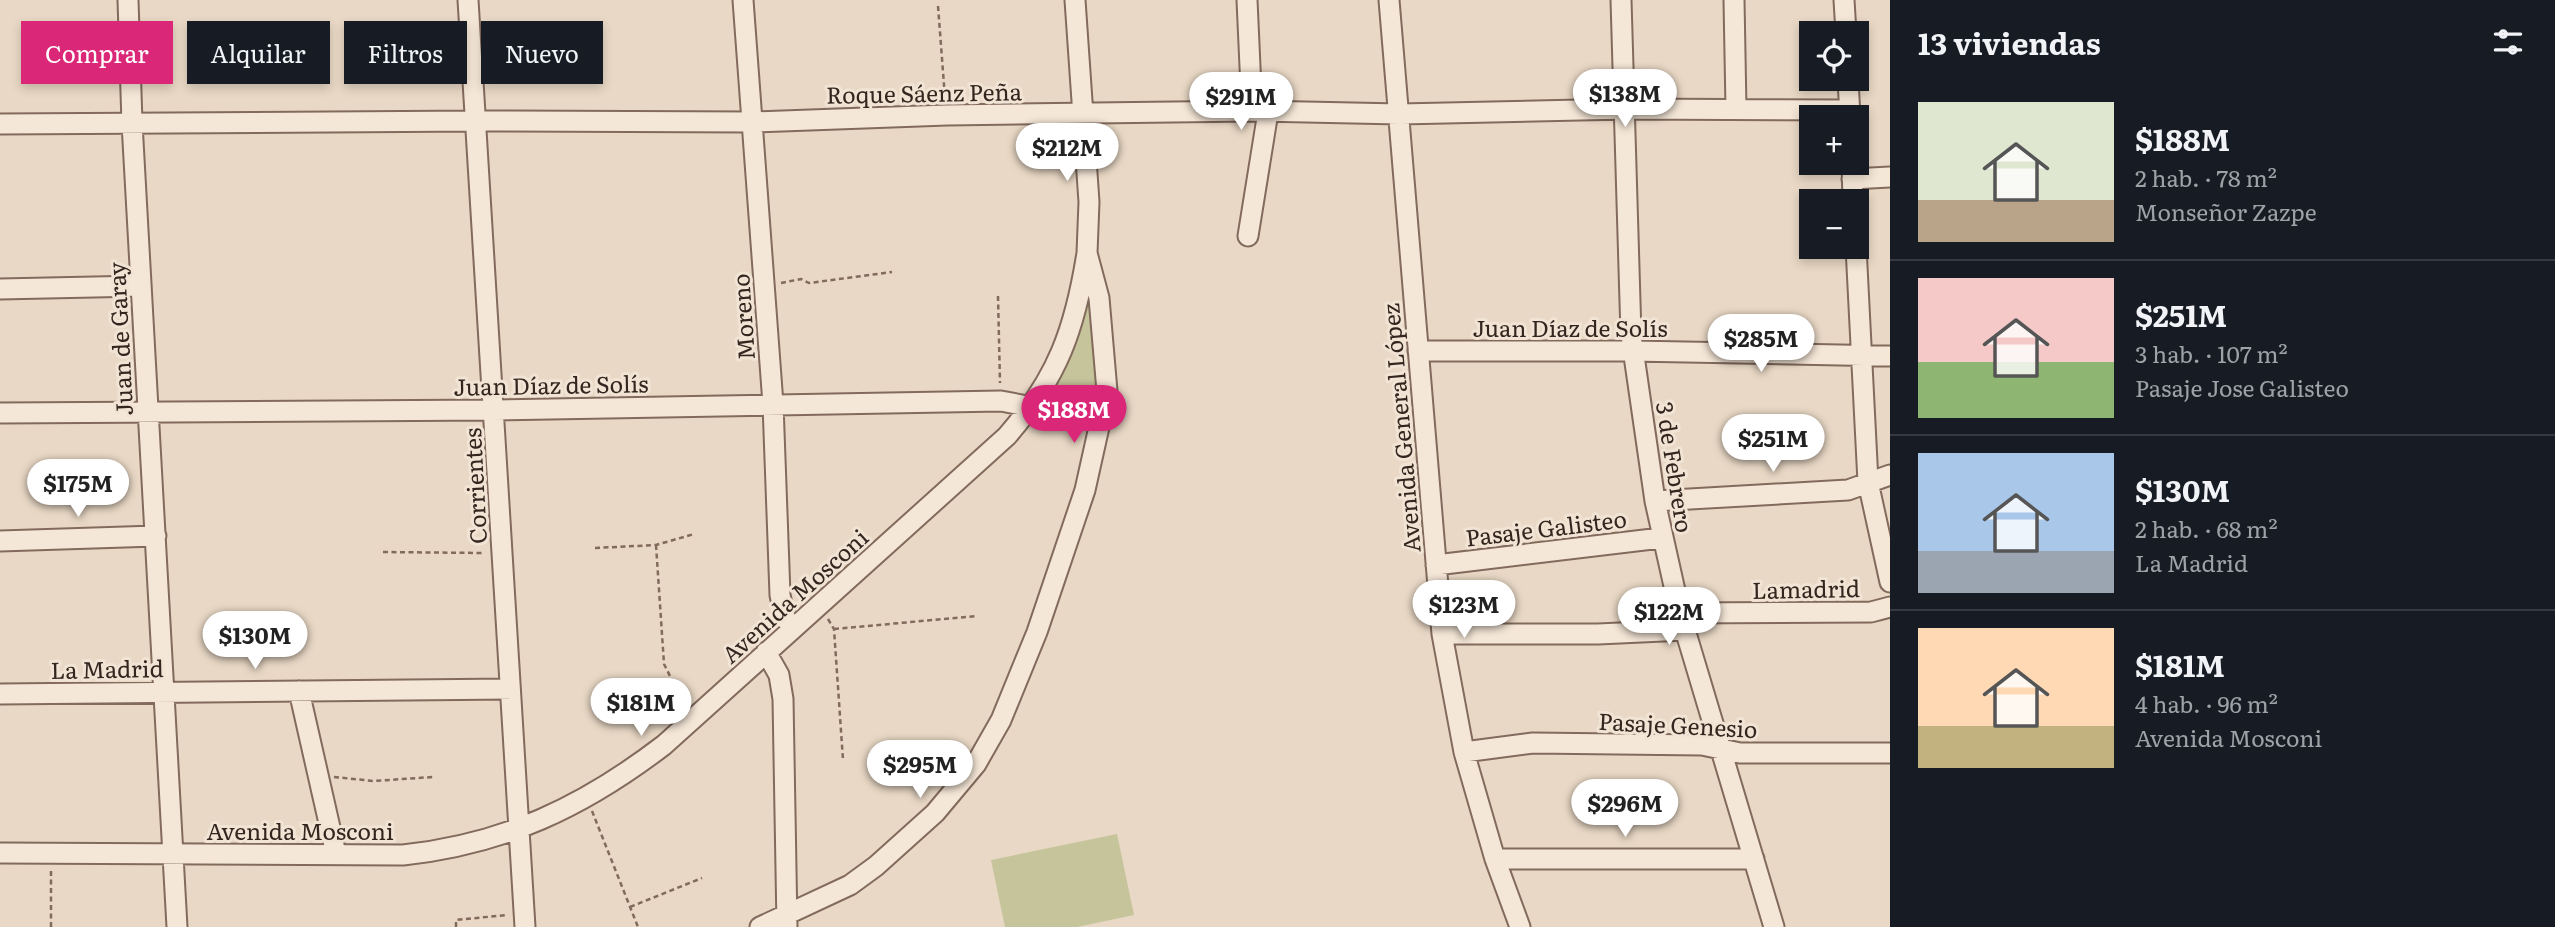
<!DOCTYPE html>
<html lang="es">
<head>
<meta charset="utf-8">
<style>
  :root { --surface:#171b24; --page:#242831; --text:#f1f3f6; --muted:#9ea1a6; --line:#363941; --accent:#db2777 }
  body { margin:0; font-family:Literata,serif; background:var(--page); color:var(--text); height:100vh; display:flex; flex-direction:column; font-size:26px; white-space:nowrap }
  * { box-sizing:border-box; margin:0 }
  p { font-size:23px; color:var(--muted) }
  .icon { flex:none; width:38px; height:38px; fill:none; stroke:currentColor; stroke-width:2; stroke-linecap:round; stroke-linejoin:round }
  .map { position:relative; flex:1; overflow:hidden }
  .drawer { display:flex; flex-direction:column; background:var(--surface); width:665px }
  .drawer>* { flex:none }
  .hud { position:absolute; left:21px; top:21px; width:665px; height:63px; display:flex; gap:14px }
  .controls { position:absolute; left:1799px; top:21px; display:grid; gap:14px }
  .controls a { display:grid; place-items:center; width:70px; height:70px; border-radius:0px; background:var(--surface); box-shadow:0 4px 10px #0003; font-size:35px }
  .price { position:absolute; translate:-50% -60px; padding:0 16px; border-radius:24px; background:#fff; color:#222; font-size:23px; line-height:46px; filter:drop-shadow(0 2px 4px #0008) }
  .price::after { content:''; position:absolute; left:50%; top:42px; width:21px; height:16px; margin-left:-10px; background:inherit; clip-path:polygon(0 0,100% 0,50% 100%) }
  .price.selected { background:var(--accent); color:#fff }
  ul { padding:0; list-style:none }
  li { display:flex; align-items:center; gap:21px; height:175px; padding:0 28px }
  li+li { border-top:2px solid var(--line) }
  li span { display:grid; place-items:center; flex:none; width:196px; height:140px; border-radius:0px; color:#555 }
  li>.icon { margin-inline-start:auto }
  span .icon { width:84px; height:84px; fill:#fffc; stroke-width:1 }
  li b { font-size:30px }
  h2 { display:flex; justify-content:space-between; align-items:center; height:84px; padding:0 28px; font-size:30px }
  .pill { padding:0 24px; border-radius:0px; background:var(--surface); box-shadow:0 4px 10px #0003; font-size:24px; line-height:63px }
  .pill.selected { background:var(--accent); color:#fff }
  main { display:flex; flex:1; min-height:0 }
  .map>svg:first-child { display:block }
</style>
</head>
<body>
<main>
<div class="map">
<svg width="1890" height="927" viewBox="0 0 1890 927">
  <rect width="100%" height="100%" fill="#e9d8c5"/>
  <path fill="#c6c49a" d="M 1088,300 L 1100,364 L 1093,399 L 1053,394 L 1079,334 Z
    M 1117,834 L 1134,915 L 1077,927 L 1005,927 L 991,860 Z"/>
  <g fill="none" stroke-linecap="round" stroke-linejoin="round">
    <defs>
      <path id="minor" d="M 128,0 L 132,123 L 177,927
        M 468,0 L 525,927
        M 743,0 L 773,404 L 780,595 L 785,618 L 793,628
        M 1247,0 L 1252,111
        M 1389,0 L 1442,634 L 1464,752 L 1495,859 L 1520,927
        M 1621,0 L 1631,335 L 1655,501 L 1680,613 L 1774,927
        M 1734,0 L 1736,109
        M 1844,0 L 1846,33
        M 1848,79 L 1850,117
        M 0,124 L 477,121 L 752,122 L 947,115 L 1252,111 L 1400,114 L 1625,109 L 1850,110
        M 1852,163 L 1853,201
        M 1852,179 L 1890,177
        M 1248,236 L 1268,112
        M 1856,247 L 1868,482 L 1890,582
        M 0,289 L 141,286
        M 1418,351 L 1632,351 L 1890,356
        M 0,413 L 494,410 L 1001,401 L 1032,407 L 1103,412
        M 1655,501 L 1848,490 L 1890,475
        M 0,541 L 156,536
        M 1436,565 L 1661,538
        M 1680,613 L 1871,612 L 1890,607
        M 1442,634 L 1598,634 L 1685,630
        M 766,652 L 779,675 L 783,699 L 787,926
        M 299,691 L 336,854
        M 0,694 L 510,689
        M 1464,752 L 1533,743 L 1702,745 L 1740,753 L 1890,753
        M 0,853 L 403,855 C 505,844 583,807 664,745 L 1007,436 C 1058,377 1075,329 1087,253
        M 1495,859 L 1754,859
        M 760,927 L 850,885 L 876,866 L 935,813 L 976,764 L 1001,720 L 1037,632 L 1085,490 L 1107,391 L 1099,298 L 1087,253 L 1089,202 L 1075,0"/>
    </defs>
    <use href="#minor" stroke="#826a5d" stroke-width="23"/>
    <path stroke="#826a5d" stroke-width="2.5" stroke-dasharray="5 3.5" stroke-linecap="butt" d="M 938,6 L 945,98
      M 781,283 L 801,279 L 809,283 L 892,272
      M 998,296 L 1000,383
      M 656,545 L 664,664 L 684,704
      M 595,548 L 656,545 L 694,534
      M 383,552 L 485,553
      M 828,619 L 834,629 L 843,760
      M 834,629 L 977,616
      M 334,777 L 373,781 L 433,777
      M 592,811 L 638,927
      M 630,907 L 702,878
      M 51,927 L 51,870
      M 456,927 L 456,920 L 507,915"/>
    <use href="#minor" stroke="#f5e7d7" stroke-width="19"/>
  </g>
  <g text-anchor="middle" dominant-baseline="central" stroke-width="6" stroke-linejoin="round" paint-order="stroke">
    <g font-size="23" fill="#34261f" stroke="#f1e4d4">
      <text transform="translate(924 92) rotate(-1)">Roque Sáenz Peña</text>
      <text transform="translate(742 317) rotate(-94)">Moreno</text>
      <text x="1570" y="327">Juan Díaz de Solís</text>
      <text transform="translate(119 339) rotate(-93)">Juan de Garay</text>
      <text transform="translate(551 384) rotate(-1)">Juan Díaz de Solís</text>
      <text transform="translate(1400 428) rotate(-95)">Avenida General López</text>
      <text transform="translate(1676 467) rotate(81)">3 de Febrero</text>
      <text transform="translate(474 486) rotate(-93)">Corrientes</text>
      <text transform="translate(1546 527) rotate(-7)">Pasaje Galisteo</text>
      <text transform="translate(1806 588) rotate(-1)">Lamadrid</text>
      <text transform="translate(794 595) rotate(-42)">Avenida Mosconi</text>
      <text transform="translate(107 668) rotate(-1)">La Madrid</text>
      <text transform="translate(1678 724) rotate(3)">Pasaje Genesio</text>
      <text x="300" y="830">Avenida Mosconi</text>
    </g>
  </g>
</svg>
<div class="controls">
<a><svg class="icon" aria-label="locate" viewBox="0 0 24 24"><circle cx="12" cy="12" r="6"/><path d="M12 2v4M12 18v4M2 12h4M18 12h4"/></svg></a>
<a>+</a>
<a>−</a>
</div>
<b class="price" style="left:1625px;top:129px">$138M</b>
<b class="price" style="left:1241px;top:132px">$291M</b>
<b class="price" style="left:1067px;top:183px">$212M</b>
<b class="price" style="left:1761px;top:374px">$285M</b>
<b class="price selected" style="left:1074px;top:445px">$188M</b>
<b class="price" style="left:1773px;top:474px">$251M</b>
<b class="price" style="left:78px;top:519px">$175M</b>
<b class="price" style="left:1464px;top:640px">$123M</b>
<b class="price" style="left:1669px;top:647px">$122M</b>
<b class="price" style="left:255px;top:671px">$130M</b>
<b class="price" style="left:641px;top:738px">$181M</b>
<b class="price" style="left:920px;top:800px">$295M</b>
<b class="price" style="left:1625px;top:839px">$296M</b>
<div class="hud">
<a class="pill selected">Comprar</a>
<a class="pill">Alquilar</a>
<a class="pill">Filtros</a>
<a class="pill">Nuevo</a>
</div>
</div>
<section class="drawer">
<h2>13 viviendas<svg class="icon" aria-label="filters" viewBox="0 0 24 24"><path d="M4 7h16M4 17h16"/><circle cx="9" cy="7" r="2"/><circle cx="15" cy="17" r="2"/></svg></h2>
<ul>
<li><span style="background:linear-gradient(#dfe7d0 70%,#b9a48a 0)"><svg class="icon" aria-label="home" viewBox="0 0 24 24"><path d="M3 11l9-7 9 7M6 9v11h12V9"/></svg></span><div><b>$188M</b><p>2 hab. · 78 m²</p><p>Monseñor Zazpe</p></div></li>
<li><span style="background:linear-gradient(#f6c9c9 60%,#8fb573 0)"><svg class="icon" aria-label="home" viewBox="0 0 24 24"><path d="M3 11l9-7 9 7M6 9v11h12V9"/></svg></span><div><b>$251M</b><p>3 hab. · 107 m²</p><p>Pasaje Jose Galisteo</p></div></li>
<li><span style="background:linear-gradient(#a9c7e8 70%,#9aa5b1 0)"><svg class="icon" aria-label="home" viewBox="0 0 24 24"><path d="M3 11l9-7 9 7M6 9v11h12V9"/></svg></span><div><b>$130M</b><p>2 hab. · 68 m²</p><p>La Madrid</p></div></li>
<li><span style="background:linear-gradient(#ffd9b3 70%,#c2b280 0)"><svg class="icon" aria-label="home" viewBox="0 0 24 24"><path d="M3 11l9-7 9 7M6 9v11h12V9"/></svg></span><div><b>$181M</b><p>4 hab. · 96 m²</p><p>Avenida Mosconi</p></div></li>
</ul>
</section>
</main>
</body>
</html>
